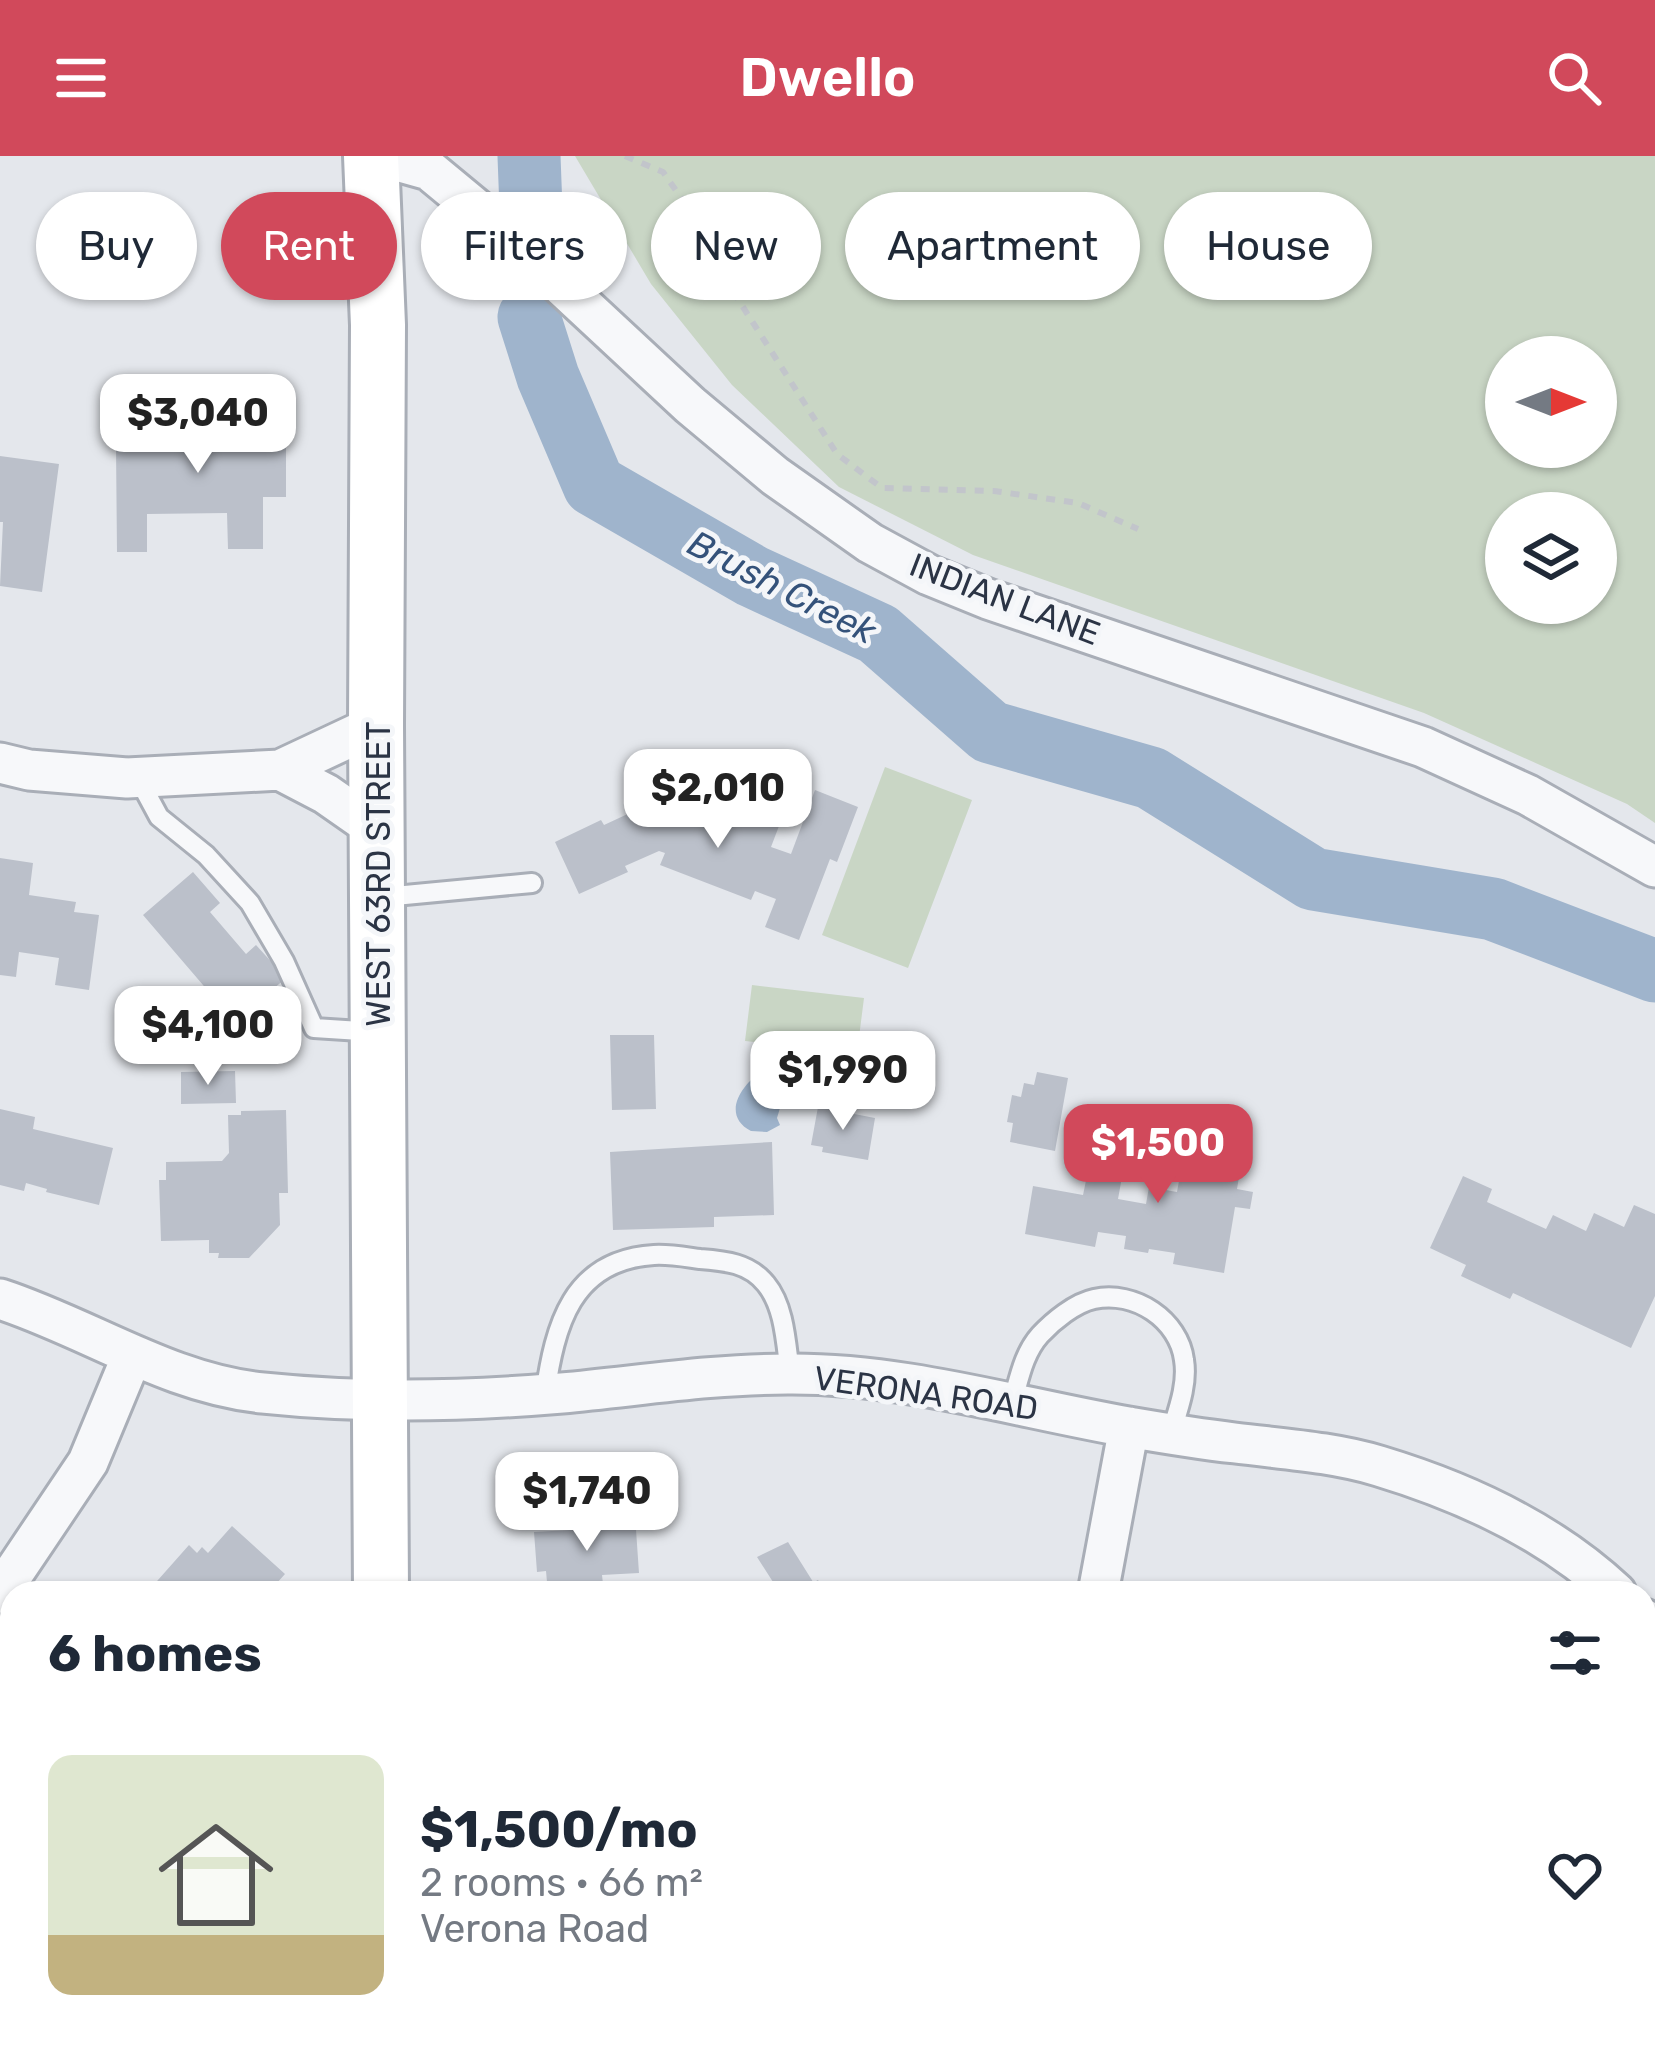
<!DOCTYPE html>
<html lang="en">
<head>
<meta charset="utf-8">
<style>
  :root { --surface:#fff; --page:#f6f6f7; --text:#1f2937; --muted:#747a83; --accent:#d1495b }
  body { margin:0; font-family:Rubik,sans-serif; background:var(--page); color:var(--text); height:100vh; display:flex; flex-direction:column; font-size:45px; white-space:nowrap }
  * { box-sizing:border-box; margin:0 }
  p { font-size:39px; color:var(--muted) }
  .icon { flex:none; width:66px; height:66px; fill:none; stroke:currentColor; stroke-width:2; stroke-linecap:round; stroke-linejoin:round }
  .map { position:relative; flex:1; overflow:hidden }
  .panel { position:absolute; left:0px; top:1425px; width:1656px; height:468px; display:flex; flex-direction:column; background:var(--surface); border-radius:36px 36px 0 0; box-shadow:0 3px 9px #0004 }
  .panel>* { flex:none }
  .top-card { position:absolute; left:36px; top:36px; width:1584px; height:108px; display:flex; gap:24px }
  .needle { width:78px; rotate:90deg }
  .tools { position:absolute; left:1485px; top:180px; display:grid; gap:24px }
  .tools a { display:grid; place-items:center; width:132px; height:132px; border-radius:50%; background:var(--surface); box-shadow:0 3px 9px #0004; font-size:60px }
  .price { position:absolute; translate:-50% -102px; padding:0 27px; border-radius:24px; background:#fff; color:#222; font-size:39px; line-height:78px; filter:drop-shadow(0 3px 6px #0008) }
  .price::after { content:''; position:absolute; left:50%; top:72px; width:36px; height:27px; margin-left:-18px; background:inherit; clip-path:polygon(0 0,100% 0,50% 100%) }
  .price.active { background:var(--accent); color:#fff }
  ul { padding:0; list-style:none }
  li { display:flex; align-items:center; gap:36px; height:300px; padding:0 48px }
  li span { display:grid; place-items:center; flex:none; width:336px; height:240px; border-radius:24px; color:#555 }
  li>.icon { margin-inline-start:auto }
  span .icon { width:144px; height:144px; fill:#fffc; stroke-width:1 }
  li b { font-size:51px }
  h2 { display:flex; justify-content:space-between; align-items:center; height:144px; padding:0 48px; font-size:51px }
  .tag { padding:0 42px; border-radius:54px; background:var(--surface); box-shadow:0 3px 9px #0004; font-size:42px; line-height:108px }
  .tag.active { background:var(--accent); color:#fff }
  header { display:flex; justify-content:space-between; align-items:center; height:156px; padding:0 48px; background:var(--accent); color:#fff; font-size:54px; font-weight:600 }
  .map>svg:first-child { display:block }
</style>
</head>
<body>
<header><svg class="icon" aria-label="menu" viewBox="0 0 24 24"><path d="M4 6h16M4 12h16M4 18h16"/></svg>Dwello<svg class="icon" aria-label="search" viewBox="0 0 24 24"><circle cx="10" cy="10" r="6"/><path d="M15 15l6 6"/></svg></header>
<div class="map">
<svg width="1655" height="1893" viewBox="0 0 1655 1893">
  <rect width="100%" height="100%" fill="#e4e7ec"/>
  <path fill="#c9d6c5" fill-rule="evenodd" d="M 575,0 L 1655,0 L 1655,667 L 1627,648 L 1424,557 L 973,399 L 839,331 L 732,229 L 651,128 ZM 1506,201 L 1596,201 L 1596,291 L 1506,291 ZM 1596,357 L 1596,447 L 1506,447 L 1506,357 Z
    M 885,611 L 972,644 L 908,812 L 822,779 Z
    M 752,829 L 864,842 L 857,897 L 745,885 Z"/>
  <path fill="#9fb4cc" d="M 771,910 L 791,922 L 787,936 L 790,946 L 780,952 L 777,962 L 780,969 L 767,976 L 751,975 C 717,957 747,921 771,910 Z
    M 1095,949 L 1161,961 L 1155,995 L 1089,982 Z"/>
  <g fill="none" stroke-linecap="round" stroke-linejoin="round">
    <path stroke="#9fb4cc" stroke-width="63" d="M 529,0 L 531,53
      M 529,161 L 548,221 L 594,329 L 752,420 L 878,478 L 990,576 L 1151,622 L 1313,723 L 1493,753 L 1655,815"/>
  </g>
  <path fill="#bbc0ca" d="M 158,229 L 183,229 L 183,238 L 186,238 L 186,244 L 190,244 L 190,279 L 225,276 L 225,273 L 286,276 L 286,341 L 263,341 L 263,393 L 228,393 L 227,357 L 147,358 L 147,396 L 117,396 L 116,291 L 123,291 L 123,287 L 142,287 L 142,292 L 158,292 Z
    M 0,300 L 59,308 L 42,436 L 0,430 L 3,366 L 0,366 Z
    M 815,634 L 858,651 L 837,706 L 830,703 L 799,784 L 765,771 L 776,743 L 755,735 L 751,744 L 660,709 L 665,697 L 659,695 L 625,710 L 628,716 L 579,738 L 555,686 L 601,664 L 604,669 L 660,643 L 681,652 L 687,635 L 779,670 L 771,691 L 791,698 Z
    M 0,702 L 33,707 L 29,739 L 76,746 L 74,756 L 99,759 L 89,834 L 55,829 L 59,802 L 19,796 L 16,821 L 0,819 Z
    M 193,716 L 220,747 L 210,756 L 246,798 L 256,789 L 286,822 L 251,852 L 237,836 L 221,850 L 143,759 Z
    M 610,879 L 654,879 L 656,953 L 612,954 Z
    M 235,915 L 236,947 L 181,948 L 181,916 Z
    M 1037,916 L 1068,922 L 1055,995 L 1010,986 L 1013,967 L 1007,966 L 1012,939 L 1021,941 L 1024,927 L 1034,929 Z
    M 818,951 L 875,962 L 868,1004 L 822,996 L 823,991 L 811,989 Z
    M 0,953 L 35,961 L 33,973 L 113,992 L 99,1049 L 46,1036 L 47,1033 L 26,1027 L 24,1035 L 0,1029 Z
    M 286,954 L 288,1037 L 279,1037 L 280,1069 L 249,1102 L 218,1102 L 219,1097 L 209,1097 L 209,1084 L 161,1085 L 159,1024 L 166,1024 L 166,1006 L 222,1005 L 229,997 L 228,959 L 241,959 L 241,955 Z
    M 1214,966 L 1247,973 L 1237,1033 L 1253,1036 L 1250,1053 L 1235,1051 L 1224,1117 L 1173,1108 L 1175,1097 L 1149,1093 L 1148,1097 L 1124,1093 L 1126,1080 L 1098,1076 L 1095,1091 L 1025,1078 L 1033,1030 L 1083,1039 L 1088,1015 L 1122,1021 L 1118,1043 L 1146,1048 L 1149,1031 L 1177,1036 L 1182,1008 L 1171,1006 L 1175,984 L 1184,986 L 1185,979 L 1211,983 Z
    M 772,986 L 774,1059 L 714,1061 L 714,1071 L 613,1074 L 610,996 Z
    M 1463,1020 L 1492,1033 L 1487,1046 L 1546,1073 L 1553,1059 L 1586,1075 L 1594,1057 L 1624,1071 L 1634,1049 L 1655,1058 L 1655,1140 L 1631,1192 L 1513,1137 L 1510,1143 L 1461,1120 L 1466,1109 L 1430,1092 Z
    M 635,1359 L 639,1417 L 602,1419 L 604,1437 L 548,1437 L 546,1415 L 537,1416 L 534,1376 L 570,1374 L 570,1368 L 584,1367 L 583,1363 Z
    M 232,1370 L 285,1418 L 268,1437 L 154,1437 L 150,1433 L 189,1389 L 197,1397 L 202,1391 L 208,1397 Z
    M 788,1386 L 815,1429 L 817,1424 L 846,1437 L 780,1437 L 757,1401 Z
    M 12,1629 L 12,1720 L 0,1707 L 0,1640 Z
    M 1655,1816 L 1655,1893 L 1631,1893 L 1630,1881 L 1644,1881 L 1644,1817 Z
    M 188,1881 L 247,1881 L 247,1893 L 189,1893 Z
    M 884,1881 L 918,1881 L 917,1893 L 883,1893 Z
    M 1236,1881 L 1301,1881 L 1305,1893 L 1235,1893 Z"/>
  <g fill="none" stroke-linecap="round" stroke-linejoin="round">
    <defs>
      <path id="service" d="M 138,622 L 159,661 L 206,699 L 250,747 L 284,805 L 314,872 L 376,876
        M 384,741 L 532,727
        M 545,1238 C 555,1170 571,1104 654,1099 C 669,1098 685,1101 700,1103 C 726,1105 749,1107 766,1128 C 785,1151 786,1189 790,1217
        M 1012,1247 C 1019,1224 1023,1198 1040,1179 C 1053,1165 1075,1147 1094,1143 C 1135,1134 1179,1164 1184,1204 C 1188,1228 1178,1254 1171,1277"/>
      <path id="minor" d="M 379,0 L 429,14 L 504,76 L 690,249 L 775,320 L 870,387 L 929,419 L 988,443 L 1423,591 L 1528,639 L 1655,711
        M 0,607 L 29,614 L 127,622 L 280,614 L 376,569
        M 280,614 L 326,638 L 379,675
        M 0,1143 C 89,1172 169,1228 263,1237 C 359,1247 467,1245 562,1237 C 638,1230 712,1218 788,1218 C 903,1217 1015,1251 1128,1271 C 1163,1277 1200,1283 1235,1287 C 1283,1293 1333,1296 1379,1310 C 1465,1336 1550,1375 1616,1437
        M 0,1437 L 88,1306 L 132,1200
        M 1098,1437 L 1129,1271
        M 1644,1463 L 1655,1473
        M 1083,1893 L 1083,1881"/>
      <path id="secondary" d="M 371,0 L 378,169 L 376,569 L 381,1437
        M 383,1881 L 383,1893"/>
    </defs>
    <use href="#service" stroke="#a9aeb7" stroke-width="24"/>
    <use href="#minor" stroke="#a9aeb7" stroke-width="45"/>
    <use href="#secondary" stroke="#a9aeb7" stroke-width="60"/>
    <path stroke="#c2c5cb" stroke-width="6" stroke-dasharray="9 9" stroke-linecap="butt" d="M 625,0 L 663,16 L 689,53 L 734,137 L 837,298 L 882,332 L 994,335 L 1078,347 L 1138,373"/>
    <use href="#service" stroke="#f7f8fa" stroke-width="18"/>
    <use href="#minor" stroke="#f7f8fa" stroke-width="39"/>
    <use href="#secondary" stroke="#fff" stroke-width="54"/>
  </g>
  <g text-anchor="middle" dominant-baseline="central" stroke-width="10" stroke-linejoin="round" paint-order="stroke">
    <g font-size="33" fill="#2b3445" stroke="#f4f6f9">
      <text transform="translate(1005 443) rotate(21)">INDIAN LANE</text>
      <text transform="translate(378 718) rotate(-90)">WEST 63RD STREET</text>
      <text transform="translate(926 1237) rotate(8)">VERONA ROAD</text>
    </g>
    <g font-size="36" font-style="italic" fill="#34527a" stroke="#f4f6f9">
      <text transform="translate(782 431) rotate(27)">Brush Creek</text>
    </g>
  </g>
</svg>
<div class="tools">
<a><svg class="needle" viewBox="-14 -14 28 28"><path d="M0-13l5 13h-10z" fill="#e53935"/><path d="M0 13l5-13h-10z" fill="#747a83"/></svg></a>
<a><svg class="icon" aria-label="layers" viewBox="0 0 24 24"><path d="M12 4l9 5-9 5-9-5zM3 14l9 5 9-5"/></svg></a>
</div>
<b class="price" style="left:198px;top:320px">$3,040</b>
<b class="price" style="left:718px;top:695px">$2,010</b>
<b class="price" style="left:208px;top:932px">$4,100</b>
<b class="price" style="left:843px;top:977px">$1,990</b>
<b class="price active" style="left:1158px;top:1050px">$1,500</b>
<b class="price" style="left:587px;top:1398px">$1,740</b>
<div class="top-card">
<a class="tag">Buy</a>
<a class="tag active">Rent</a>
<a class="tag">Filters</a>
<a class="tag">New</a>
<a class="tag">Apartment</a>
<a class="tag">House</a>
</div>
<section class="panel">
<h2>6 homes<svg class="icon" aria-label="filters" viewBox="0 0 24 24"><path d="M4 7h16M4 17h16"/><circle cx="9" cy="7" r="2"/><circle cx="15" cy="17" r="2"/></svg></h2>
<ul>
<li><span style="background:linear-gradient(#dfe7d0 75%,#c2b280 0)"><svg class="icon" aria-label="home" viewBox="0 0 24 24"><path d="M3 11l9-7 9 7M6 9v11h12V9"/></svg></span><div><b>$1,500/mo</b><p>2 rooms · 66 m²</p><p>Verona Road</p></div><svg class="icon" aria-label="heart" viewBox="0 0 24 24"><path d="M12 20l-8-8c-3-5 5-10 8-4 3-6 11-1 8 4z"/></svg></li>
</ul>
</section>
</div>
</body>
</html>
